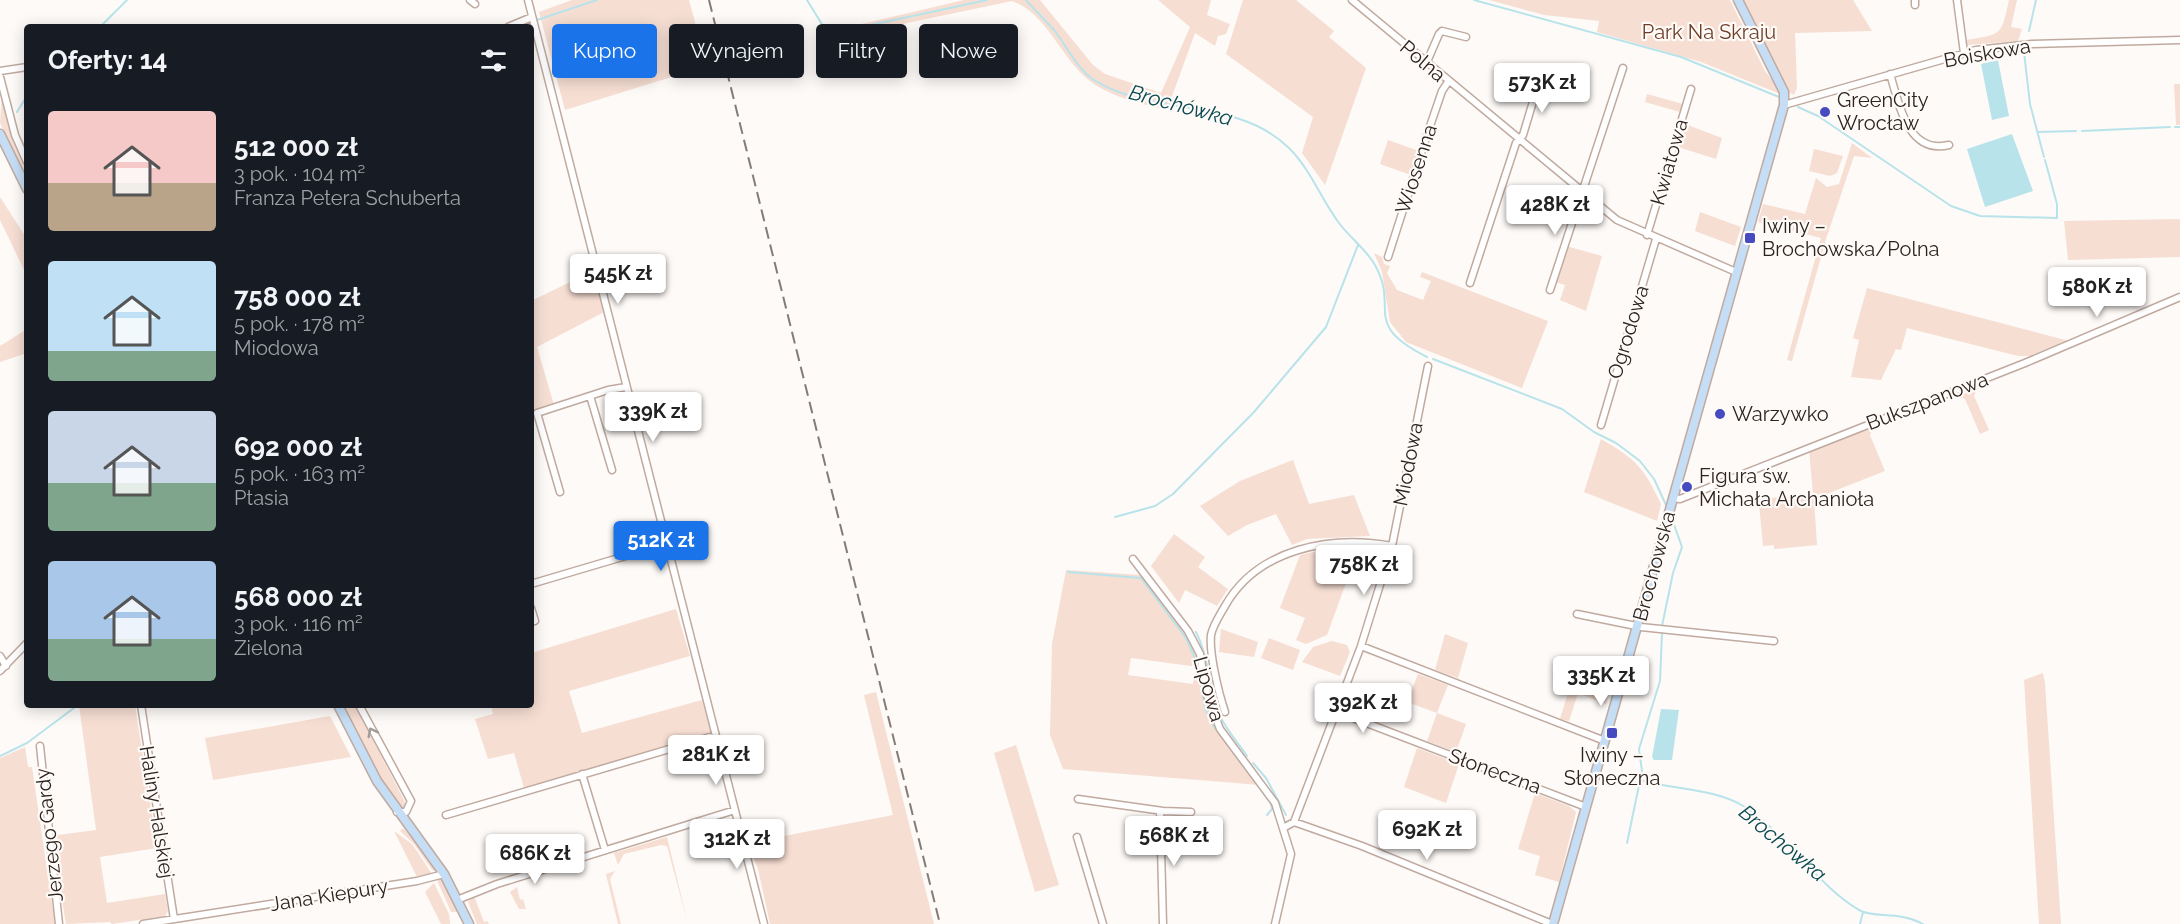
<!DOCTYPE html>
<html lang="pl">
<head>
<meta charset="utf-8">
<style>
  :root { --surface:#171b24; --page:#242831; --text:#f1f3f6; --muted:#9ea1a6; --accent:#1a73e8 }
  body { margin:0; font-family:Raleway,sans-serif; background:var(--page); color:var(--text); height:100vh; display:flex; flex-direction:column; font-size:22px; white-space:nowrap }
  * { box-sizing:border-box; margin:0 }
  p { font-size:20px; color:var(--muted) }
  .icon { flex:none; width:33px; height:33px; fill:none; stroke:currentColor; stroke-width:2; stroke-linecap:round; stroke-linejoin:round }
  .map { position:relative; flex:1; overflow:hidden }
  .details { position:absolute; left:24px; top:24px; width:510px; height:684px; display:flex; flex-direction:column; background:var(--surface); border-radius:6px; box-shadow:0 3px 15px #0003 }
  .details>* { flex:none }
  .guide { position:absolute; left:552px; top:24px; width:570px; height:54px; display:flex; gap:12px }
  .price { position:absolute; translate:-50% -51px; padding:0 14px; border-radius:6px; background:#fff; color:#222; font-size:20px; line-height:39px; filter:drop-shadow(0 2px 3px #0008) }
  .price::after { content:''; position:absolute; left:50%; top:36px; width:18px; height:14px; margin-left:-9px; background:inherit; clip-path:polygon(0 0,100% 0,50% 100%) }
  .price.on { background:var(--accent); color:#fff }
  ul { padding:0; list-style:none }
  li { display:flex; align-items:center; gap:18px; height:150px; padding:0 24px }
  li span { display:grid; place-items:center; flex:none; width:168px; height:120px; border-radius:6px; color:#555 }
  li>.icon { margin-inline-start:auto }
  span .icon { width:72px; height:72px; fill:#fffc; stroke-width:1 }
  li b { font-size:26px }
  h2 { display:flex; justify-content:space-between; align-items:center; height:72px; padding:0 24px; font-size:26px }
  .tag { padding:0 21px; border-radius:6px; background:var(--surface); box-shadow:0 3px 15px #0003; font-size:21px; line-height:54px }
  .tag.on { background:var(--accent); color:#fff }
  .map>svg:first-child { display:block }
</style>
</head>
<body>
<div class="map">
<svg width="2180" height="924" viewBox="0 0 2180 924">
  <rect width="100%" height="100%" fill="#fefaf7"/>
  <path fill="#f6ded3" d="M 572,0 L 689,0 L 707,66 L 565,110 L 539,12 Z
    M 964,0 L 1040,0 L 1093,65 L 1105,74 L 1161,93 L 1190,27 L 1158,0 L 1211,0 L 1207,15 L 1230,24 L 1226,34 L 1218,36 L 1215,46 L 1195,33 L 1171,99 L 1175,102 L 1173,111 C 1142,104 1101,96 1079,71 C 1058,49 1042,11 1012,1 L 869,31 L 844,41 L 836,30 Z
    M 1243,0 L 1296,0 L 1334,31 L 1329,37 L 1366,68 L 1325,185 L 1302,153 L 1313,117 L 1226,54 Z
    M 1489,0 L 1730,0 L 1765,71 L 1777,86 L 1780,94 L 1701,62 L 1597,32 L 1599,21 L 1544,15 Z
    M 1740,0 L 1853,0 L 1872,31 L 1795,33 L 1797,88 L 1794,95 L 1787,91 L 1758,38 L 1762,35 Z
    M 2009,0 L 2017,0 L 2011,27 L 2022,29 L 2018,41 L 1967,45 L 1966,40 C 2003,34 2001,36 2009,0 Z
    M 2174,84 L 2180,84 L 2180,125 L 2176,125 Z
    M 2,92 L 8,126 L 27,170 L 27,179 L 0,123 Z
    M 1647,94 L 1683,104 L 1680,112 L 1645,102 Z
    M 1685,124 L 1722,138 L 1716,159 L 1678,147 Z
    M 1388,140 L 1419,151 L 1411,175 L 1380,164 Z
    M 1852,143 L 1872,158 L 1854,156 L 1826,239 L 1792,361 L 1787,360 L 1821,238 L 1758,222 L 1763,204 L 1805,214 L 1816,178 L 1827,187 L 1839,184 Z
    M 1814,149 L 1843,156 L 1837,173 L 1830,176 L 1809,171 Z
    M 0,197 L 27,239 L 27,276 L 0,220 Z
    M 1700,212 L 1741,227 L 1735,246 L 1695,231 Z
    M 2180,219 L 2180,257 L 2068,260 L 2064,221 Z
    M 1566,246 L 1602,256 L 1586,311 L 1560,300 L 1565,285 L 1555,282 Z
    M 1374,253 L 1382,257 L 1384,264 L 1390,266 L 1387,273 L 1397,290 L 1423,300 L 1431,281 L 1420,277 L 1422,272 L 1548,321 L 1522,388 L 1406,342 L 1390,322 L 1382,272 Z
    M 595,270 L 604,312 L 537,347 L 554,405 L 531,412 L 531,301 Z
    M 1867,288 L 2069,341 L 2031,356 L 2018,356 L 1907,328 L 1901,350 L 1896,349 L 1881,380 L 1851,377 L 1859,340 L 1853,338 Z
    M 27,329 L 27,353 L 0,362 L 0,346 Z
    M 1977,389 L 1974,396 L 1989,430 L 1980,434 L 1965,399 L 1957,396 Z
    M 1864,429 L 1873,429 L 1870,435 L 1885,471 L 1814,499 L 1817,545 L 1774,549 L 1774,545 L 1763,546 L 1759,504 L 1772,498 L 1813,494 L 1809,449 Z
    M 1601,439 C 1636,459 1644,468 1661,504 L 1657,521 L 1584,492 Z
    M 1293,460 L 1309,504 L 1354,495 L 1370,536 L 1307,539 L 1292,545 L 1276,514 L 1247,525 L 1228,536 L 1200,506 L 1240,481 Z
    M 1174,534 L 1205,557 L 1198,567 L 1228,589 L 1217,606 L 1185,590 L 1179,603 L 1151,566 Z
    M 1335,547 L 1324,575 L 1346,583 L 1327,635 L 1306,644 L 1296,640 L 1305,618 L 1280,608 L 1300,555 Z
    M 1066,570 L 1141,575 L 1185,633 L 1200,663 L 1191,666 L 1131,658 L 1128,675 L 1193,684 L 1193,676 L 1202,677 L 1212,722 L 1260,785 L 1063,769 L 1050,735 L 1052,644 Z
    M 676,609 L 690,656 L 569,691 L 582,733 L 702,700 L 711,733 L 524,788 L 514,753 L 488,759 L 475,719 L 493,714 L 491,705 L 531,705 L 531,653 Z
    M 1221,629 L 1258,642 L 1254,657 L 1219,652 Z
    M 1445,634 L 1468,643 L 1458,678 L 1435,670 Z
    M 1269,638 L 1300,650 L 1293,670 L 1261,658 Z
    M 1332,641 L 1347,645 L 1350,652 L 1340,676 L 1302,662 L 1313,647 Z
    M 2043,673 L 2045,683 L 2061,924 L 2039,924 L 2024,680 Z
    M 1418,674 L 1448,685 L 1437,713 L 1466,724 L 1456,752 L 1427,741 L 1437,713 L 1407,702 Z
    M 1571,683 L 1608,697 L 1606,704 L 1578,693 L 1569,721 L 1560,719 Z
    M 876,692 L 934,924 L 770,924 L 758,869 L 748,843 L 893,815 L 864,695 Z
    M 79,705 L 135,705 L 157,848 L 100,857 L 107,903 L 165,894 L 168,911 L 165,916 L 112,924 L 110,922 L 66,924 L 51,836 L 96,830 Z
    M 342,705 L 355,705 L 404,800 L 406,806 L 403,809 L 384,784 Z
    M 330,716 L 351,757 L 213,780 L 205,738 Z
    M 1016,745 L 1059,885 L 1035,892 L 994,753 Z
    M 25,747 L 28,767 L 32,767 L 55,924 L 0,924 L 0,758 Z
    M 1417,748 L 1459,764 L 1446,803 L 1404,787 Z
    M 1535,793 L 1569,806 L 1576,812 L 1559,882 L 1535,875 L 1540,856 L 1518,849 Z
    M 403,828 L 421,848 L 437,871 L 432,870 L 414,844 L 400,831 Z
    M 394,831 L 412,844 L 432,874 L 417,877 Z
    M 667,837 L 688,924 L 667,846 L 661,845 L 624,854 L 618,865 L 614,853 Z
    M 615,871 L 610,879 L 621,924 L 618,924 L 606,874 Z
    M 441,877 L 456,907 L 458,912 L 451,912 L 436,878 Z
    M 434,883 L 449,914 L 450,924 L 441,924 L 425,892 Z
    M 517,887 L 520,900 L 523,899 L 526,909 L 519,909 L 510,892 Z
    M 474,896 L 484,922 L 487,921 L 489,924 L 477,924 L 468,902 Z"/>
  <path fill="#b8e3ea" d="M 1998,60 L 2009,116 L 1992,120 L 1981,64 Z
    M 2012,134 L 2033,191 L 1985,207 L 1967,149 Z
    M 1661,709 L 1679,710 L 1672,760 L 1654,760 L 1652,757 Z"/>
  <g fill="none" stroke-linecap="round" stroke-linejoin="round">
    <path stroke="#b8e3ea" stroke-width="2" d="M 807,0 L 831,39
      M 1026,0 C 1035,10 1045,20 1054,30 C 1066,45 1077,69 1094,80 C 1155,118 1236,96 1289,148 C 1311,170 1321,199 1339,223 C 1350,238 1366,249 1375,265 C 1400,310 1360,323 1427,357
      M 1474,0 L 1681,57 L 1779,97
      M 537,20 L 597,0
      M 100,27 L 127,0
      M 522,27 L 525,26
      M 2029,31 L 2036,0
      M 839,34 L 852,29 L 987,0
      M 2024,52 L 2030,104 L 2044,157
      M 1798,107 L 1818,116 L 1951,206 L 1980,216 L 2057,218 L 2057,204 L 2045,160
      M 17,112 L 27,96
      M 2175,127 L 2180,127
      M 2082,131 L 2170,127
      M 2037,132 L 2076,131
      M 1433,359 L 1562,409 L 1594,432 L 1616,443 L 1640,461 L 1654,479 L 1666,505
      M 1115,517 L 1155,506 L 1173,494 L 1254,412 L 1326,327 L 1358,245
      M 1068,572 L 1141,578 L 1186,638 L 1198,665
      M 1662,626 L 1673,573 L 1682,547 L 1672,519
      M 1196,632 C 1208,655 1208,679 1215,704 C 1221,723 1236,740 1247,756
      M 1200,675 L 1205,708 L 1212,724 L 1271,803 L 1272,809 L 1267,815
      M 0,756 L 27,743 L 78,705
      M 1253,763 L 1266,778 L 1286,815
      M 1640,780 C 1674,790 1715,788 1745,807 C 1785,832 1819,888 1861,911 C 1876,918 1900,911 1923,924
      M 1627,843 L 1642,771 L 1639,749 L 1660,681 L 1662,633
      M 1860,924 L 1863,912"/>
    <defs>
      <path id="street" d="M 470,0 L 475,4
        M 528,0 L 764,924
        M 1352,0 L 1617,220 L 1736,272
        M 1915,0 L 1915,5
        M 1957,0 L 1964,53
        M 508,27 L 532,17
        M 1426,64 L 1439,34 L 1442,31 L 1466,37
        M 0,71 L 27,67
        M 1890,74 C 1899,103 1907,155 1949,145
        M 0,77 L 15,135 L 27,162
        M 1784,105 L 1976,50 L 2032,44 L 2180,40
        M 1647,235 L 1691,89
        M 1388,257 L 1427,135 L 1442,91 L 1448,82
        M 1470,283 L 1516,143 L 1523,135 L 1541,75
        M 1550,290 L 1623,68
        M 590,396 L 612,470
        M 1601,425 L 1656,239
        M 560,492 L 537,413 L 608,390 L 626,387
        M 1673,498 L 1680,499 L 2025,363 L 2180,297
        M 1133,559 L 1188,631 L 1200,654 L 1207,695 L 1220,729 L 1275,803 L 1291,854 L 1275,924
        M 531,584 L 666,544
        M 531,608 L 535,621
        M 1577,614 L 1641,627 L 1774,641
        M 1361,646 L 1605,741
        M 0,656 L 6,666
        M 0,671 L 27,643
        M 141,705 L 174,919
        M 359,705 L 411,801 L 406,812 L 397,812
        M 1335,711 L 1586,807
        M 1225,712 C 1219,694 1209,654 1211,635 C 1213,625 1220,615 1225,606 C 1258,548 1331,535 1392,546
        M 40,746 L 59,924
        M 582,774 L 605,850
        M 1078,799 L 1163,811 L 1191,812
        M 1160,811 L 1163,924
        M 446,815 L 710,737
        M 1294,822 L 1362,846 L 1552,924
        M 1285,827 L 1294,822 L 1361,646 L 1392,546 L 1428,366
        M 1077,837 L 1103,924
        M 457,900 L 497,884 L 735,810
        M 143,924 L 417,881 L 444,874"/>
      <path id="secondary" d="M 0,134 L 27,189
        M 338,705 L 377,781 L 444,874 L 469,924
        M 1553,924 L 1784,105 L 1784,92 L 1738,0"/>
    </defs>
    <use href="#street" stroke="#c0aaa0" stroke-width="9"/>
    <use href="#secondary" stroke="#c0aaa0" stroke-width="11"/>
    <use href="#street" stroke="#fff" stroke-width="6"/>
    <use href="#secondary" stroke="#c5def6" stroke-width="8"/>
    <path stroke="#837c79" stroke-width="2" stroke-dasharray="12 6" stroke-linecap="butt" d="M 709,0 L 940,924"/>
  </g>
  <defs><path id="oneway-chevron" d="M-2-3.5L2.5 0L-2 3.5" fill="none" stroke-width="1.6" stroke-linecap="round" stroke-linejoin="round" transform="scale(1.5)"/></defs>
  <use stroke="#a09c9a" href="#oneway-chevron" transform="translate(372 732) rotate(-117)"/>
  <g fill="#474bc0" stroke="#fefaf7" stroke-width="2">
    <circle cx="1825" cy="112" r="6"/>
    <rect x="1744" y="232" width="12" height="12" rx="3"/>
    <circle cx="1720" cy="414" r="6"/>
    <circle cx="1687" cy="487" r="6"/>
    <rect x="1606" y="727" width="12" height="12" rx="3"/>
  </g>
  <g text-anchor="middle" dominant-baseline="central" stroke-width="4.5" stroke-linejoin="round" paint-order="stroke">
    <g font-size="20" fill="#6d3d26" stroke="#fefaf7">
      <text x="1709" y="32">Park Na Skraju</text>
    </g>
    <g font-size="20" fill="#2c231f" stroke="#fefaf7">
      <text transform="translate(1987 53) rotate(-10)">Boiskowa</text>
      <text transform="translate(1423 61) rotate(40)">Polna</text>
      <text transform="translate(1669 162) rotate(-74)">Kwiatowa</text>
      <text transform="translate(1416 169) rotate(-72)">Wiosenna</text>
      <text transform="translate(1628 332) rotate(-73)">Ogrodowa</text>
      <text transform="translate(1927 401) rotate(-21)">Bukszpanowa</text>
      <text transform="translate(1408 464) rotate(-79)">Miodowa</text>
      <text transform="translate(1654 566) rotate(-75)">Brochowska</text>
      <text transform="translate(1209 689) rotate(74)">Lipowa</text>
      <text transform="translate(1495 771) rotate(20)">Słoneczna</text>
      <text transform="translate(157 812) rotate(81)">Haliny Halskiej</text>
      <text transform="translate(49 835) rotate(-96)">Jerzego Gardy</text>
      <text transform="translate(329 895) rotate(-9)">Jana Kiepury</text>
    </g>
    <g font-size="20" fill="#2c231f" stroke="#fefaf7" text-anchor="start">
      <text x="1837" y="100">GreenCity<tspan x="1837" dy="23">Wrocław</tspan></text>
      <text x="1762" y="226">Iwiny –<tspan x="1762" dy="23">Brochowska/Polna</tspan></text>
      <text x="1732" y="414">Warzywko</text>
      <text x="1699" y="476">Figura św.<tspan x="1699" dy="23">Michała Archanioła</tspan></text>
      <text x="1612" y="755" text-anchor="middle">Iwiny –<tspan x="1612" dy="23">Słoneczna</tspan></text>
    </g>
    <g font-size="21" font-style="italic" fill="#0a4a52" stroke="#fefaf7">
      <text transform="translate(1181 105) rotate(15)">Brochówka</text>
      <text transform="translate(1783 843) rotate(40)">Brochówka</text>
    </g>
  </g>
</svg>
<b class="price" style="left:1542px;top:114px">573K zł</b>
<b class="price" style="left:1555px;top:236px">428K zł</b>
<b class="price" style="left:618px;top:305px">545K zł</b>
<b class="price" style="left:2097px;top:318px">580K zł</b>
<b class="price" style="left:653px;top:443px">339K zł</b>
<b class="price on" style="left:661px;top:572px">512K zł</b>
<b class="price" style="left:1364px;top:596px">758K zł</b>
<b class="price" style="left:1601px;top:707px">335K zł</b>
<b class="price" style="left:1363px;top:734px">392K zł</b>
<b class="price" style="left:716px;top:786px">281K zł</b>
<b class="price" style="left:1427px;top:861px">692K zł</b>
<b class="price" style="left:1174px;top:867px">568K zł</b>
<b class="price" style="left:737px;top:870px">312K zł</b>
<b class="price" style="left:535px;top:885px">686K zł</b>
<div class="guide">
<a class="tag on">Kupno</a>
<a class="tag">Wynajem</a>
<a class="tag">Filtry</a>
<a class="tag">Nowe</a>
</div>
<section class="details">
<h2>Oferty: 14<svg class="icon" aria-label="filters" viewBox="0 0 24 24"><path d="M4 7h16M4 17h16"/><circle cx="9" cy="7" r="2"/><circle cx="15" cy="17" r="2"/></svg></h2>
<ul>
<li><span style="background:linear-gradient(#f6c9c9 60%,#b9a48a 0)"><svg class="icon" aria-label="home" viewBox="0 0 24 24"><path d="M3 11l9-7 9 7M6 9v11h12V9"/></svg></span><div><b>512 000 zł</b><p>3 pok. · 104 m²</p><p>Franza Petera Schuberta</p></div></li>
<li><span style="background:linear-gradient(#bfe0f5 75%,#7fa58c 0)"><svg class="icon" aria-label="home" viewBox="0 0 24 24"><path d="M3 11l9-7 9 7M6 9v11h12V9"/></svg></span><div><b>758 000 zł</b><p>5 pok. · 178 m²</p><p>Miodowa</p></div></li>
<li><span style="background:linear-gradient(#c9d6e8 60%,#7fa58c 0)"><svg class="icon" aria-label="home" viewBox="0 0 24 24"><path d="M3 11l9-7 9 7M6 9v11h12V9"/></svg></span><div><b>692 000 zł</b><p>5 pok. · 163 m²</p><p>Ptasia</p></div></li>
<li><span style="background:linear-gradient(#a9c7e8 65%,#7fa58c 0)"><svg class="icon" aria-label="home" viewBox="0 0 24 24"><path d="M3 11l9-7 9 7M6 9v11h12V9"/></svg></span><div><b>568 000 zł</b><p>3 pok. · 116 m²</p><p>Zielona</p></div></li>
</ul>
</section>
</div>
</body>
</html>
